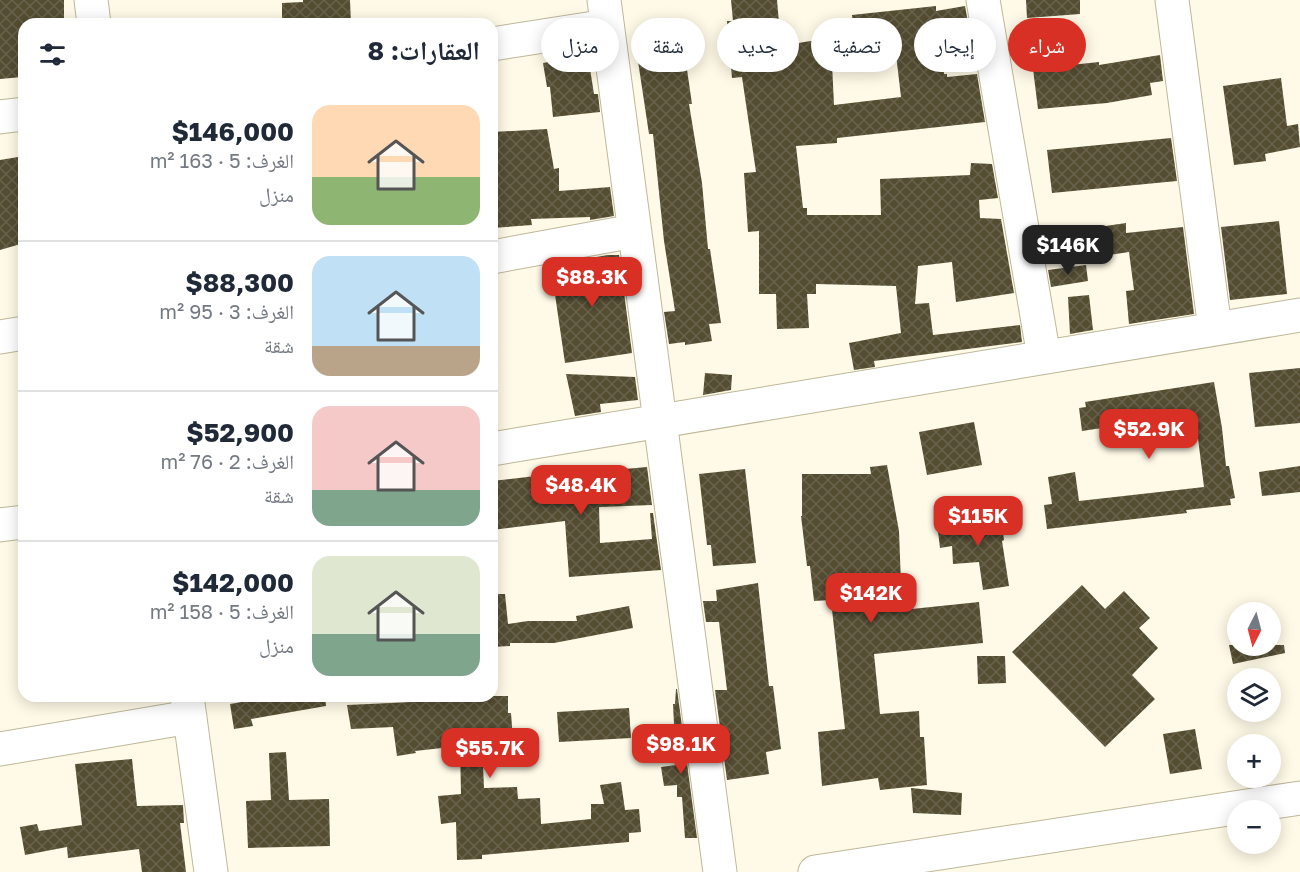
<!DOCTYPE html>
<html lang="ar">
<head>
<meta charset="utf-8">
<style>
  :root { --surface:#fff; --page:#f2f2f3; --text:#1f2937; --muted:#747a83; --line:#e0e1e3; --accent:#d93025 }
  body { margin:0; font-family:"Golos Text","Noto Naskh Arabic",sans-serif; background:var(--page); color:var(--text); direction:rtl; height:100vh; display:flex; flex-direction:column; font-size:22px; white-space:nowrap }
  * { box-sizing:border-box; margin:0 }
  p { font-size:20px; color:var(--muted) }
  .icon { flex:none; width:33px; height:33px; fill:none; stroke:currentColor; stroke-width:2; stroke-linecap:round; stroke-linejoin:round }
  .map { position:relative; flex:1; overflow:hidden; direction:ltr }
  .details { position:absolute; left:18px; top:18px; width:480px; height:684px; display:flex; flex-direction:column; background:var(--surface); border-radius:18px; box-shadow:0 3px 15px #0003; direction:rtl }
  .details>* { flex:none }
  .banner { position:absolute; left:516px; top:18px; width:570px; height:54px; direction:rtl; display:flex; gap:12px }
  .needle { width:39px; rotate:186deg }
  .tools { position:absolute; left:1227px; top:602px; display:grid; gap:12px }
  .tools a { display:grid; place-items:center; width:54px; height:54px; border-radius:50%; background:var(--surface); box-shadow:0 3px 15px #0003; font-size:30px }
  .price { position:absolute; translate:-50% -51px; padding:0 14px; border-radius:12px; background:var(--accent); color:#fff; font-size:20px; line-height:39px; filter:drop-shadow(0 2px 3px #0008) }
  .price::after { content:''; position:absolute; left:50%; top:36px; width:18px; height:14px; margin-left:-9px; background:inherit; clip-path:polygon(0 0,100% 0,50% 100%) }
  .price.selected { background:#222; color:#fff }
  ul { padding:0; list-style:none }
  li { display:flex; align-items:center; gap:18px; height:150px; padding:0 18px }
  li+li { border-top:2px solid var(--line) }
  li span { display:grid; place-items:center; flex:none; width:168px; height:120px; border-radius:18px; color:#555 }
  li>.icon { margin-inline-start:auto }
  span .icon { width:72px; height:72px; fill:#fffc; stroke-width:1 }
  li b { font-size:26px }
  h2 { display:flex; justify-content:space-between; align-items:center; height:72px; padding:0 18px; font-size:26px }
  .pill { padding:0 21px; border-radius:27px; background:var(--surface); box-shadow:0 3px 15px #0003; font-size:21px; line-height:54px }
  .pill.selected { background:var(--accent); color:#fff }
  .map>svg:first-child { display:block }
</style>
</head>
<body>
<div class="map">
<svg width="1300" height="872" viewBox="0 0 1300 872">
  <defs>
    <pattern id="building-cross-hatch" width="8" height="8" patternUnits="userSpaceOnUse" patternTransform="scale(1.5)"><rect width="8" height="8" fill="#544d32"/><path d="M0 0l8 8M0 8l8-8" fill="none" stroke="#69634d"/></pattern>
  </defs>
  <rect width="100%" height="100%" fill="#fffae7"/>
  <path fill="url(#building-cross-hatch)" d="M 0,0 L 64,0 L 64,24 L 24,24 L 24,41 L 18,41 L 22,77 L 0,79 Z
    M 303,0 L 350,0 L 351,24 L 282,24 L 282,3 L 303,2 Z
    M 731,0 L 777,0 L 781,46 L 828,38 L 832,63 L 834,105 L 901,97 L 895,46 L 856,50 L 852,15 L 936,6 L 936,11 L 965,6 L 970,33 L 940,38 L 944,74 L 947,74 L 947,77 L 977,74 L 985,122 L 837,138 L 837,143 L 796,146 L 803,208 L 807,208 L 807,215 L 881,215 L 880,179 L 970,175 L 971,163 L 992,164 L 998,198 L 979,200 L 980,218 L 1001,219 L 1014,293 L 956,302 L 952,262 L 918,266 L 915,304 L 929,303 L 933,335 L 1020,325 L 1022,342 L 874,361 L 875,367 L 854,370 L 849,343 L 901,333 L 896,286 L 816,284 L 816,294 L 807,294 L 809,328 L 777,329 L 776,294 L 759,294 L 759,231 L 748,232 L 744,173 L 756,172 L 742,77 L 732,78 L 727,21 L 733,21 Z
    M 1026,0 L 1080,0 L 1080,14 L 1027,18 Z
    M 683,42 L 692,104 L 689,104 L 702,183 L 708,249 L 710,249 L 721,323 L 709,324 L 712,341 L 685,345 L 685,342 L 669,344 L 664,312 L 675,311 L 664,241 L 653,134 L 649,134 L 636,48 Z
    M 1160,55 L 1163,81 L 1150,83 L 1152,95 L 1107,103 L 1038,109 L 1033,69 L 1099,62 L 1099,65 Z
    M 588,56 L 594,94 L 598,94 L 600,112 L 553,117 L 550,87 L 547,87 L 543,63 Z
    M 1281,78 L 1287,126 L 1298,124 L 1300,147 L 1265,154 L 1266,161 L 1234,165 L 1223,86 Z
    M 547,129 L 554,169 L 559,168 L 559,191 L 610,187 L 614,216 L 590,220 L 590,217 L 531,219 L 532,225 L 492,228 L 492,132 Z
    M 1171,138 L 1177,181 L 1052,193 L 1047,150 Z
    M 24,156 L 24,243 L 0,250 L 0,160 Z
    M 1279,221 L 1287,294 L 1230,300 L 1221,227 Z
    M 1126,223 L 1126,233 L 1183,227 L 1194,314 L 1129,324 L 1126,291 L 1134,290 L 1129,252 L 1056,263 L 1051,234 Z
    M 608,255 L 619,255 L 632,353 L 565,363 L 553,281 L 552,281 L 551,265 Z
    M 1086,265 L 1088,281 L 1051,287 L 1048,270 Z
    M 1089,295 L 1093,330 L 1070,334 L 1068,297 Z
    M 1300,368 L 1300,423 L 1255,427 L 1249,373 Z
    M 705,373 L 732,375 L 731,390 L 703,395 Z
    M 566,374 L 635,377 L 638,400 L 600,404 L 601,412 L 575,416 Z
    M 1214,382 L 1222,428 L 1226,466 L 1229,466 L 1235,498 L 1230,499 L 1231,505 L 1186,510 L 1187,513 L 1047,529 L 1044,505 L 1052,504 L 1048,477 L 1075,472 L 1079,501 L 1204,487 L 1195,414 L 1082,431 L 1079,408 L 1086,407 L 1085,402 Z
    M 974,422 L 982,465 L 927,475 L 919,432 Z
    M 887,465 L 899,531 L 902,610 L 979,602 L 983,643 L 874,654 L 880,714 L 919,711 L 920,737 L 924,737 L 927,785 L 880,790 L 878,778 L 822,786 L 818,732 L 845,729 L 831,600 L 814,601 L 810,566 L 807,566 L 801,516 L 802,516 L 802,474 L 871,474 L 870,467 Z
    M 1300,466 L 1300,492 L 1262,496 L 1259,472 Z
    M 647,467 L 652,505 L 599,507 L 600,543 L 652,539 L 650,513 L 653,513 L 661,570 L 569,577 L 565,521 L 492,530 L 492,481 L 561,473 L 625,471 L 625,469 Z
    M 745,469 L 756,563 L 713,566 L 711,545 L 707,545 L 699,474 Z
    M 1001,516 L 1004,540 L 1002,541 L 1009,586 L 983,590 L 979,562 L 953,564 L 952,546 L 940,548 L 937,523 Z
    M 758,583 L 769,686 L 773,686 L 781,749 L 766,752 L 769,774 L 727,780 L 715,690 L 727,690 L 719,622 L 706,622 L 703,601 L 717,601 L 716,590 Z
    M 1082,585 L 1105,609 L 1124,591 L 1150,618 L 1139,628 L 1158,648 L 1132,675 L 1155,699 L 1105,747 L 1012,652 Z
    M 492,594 L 505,594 L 508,624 L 528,621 L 577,621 L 576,616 L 629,606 L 633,628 L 554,643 L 510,643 L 510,646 L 492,647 Z
    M 1229,645 L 1284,645 L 1285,653 L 1233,664 Z
    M 977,656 L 1005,656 L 1006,683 L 978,684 Z
    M 676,689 L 677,689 L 697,838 L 685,838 L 682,797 L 677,797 L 677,785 L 664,786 L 661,767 L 676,765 L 673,704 L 675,704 Z
    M 276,696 L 325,696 L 326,706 L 251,719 L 253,726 L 234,729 L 230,704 Z
    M 412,696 L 508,696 L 508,713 L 511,713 L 513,740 L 482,743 L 484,788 L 517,787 L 518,799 L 540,798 L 541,824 L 591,819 L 591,804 L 604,804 L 600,785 L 621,782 L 625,810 L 639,809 L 641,832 L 629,833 L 629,842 L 482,855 L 482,859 L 457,860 L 456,822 L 441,824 L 438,796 L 461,794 L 460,746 L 415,751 L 416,753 L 397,756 L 393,727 L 351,729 L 347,705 L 412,702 Z
    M 629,708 L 631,738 L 559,742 L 557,712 Z
    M 1195,729 L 1202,769 L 1170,774 L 1163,734 Z
    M 286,752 L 289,800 L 329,799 L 330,846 L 248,848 L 246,801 L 271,800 L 269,753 Z
    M 132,759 L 137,806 L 183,805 L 184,823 L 180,823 L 186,872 L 142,872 L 139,849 L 68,858 L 67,847 L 25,855 L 20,827 L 37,824 L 39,831 L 82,825 L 75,764 Z
    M 911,788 L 962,793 L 961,815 L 913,813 Z"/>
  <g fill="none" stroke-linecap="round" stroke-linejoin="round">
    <defs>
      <path id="minor" d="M 91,0 L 94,24
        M 604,0 L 720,872
        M 983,0 L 1044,357
        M 1172,0 L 1215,329
        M 492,44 L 607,26
        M 0,117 L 24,114
        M 492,257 L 634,231
        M 0,337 L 24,333
        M 492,449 L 1300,315
        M 0,525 L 24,522
        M 187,696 L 211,872
        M 0,749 L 190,717
        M 815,872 L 1300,798"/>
    </defs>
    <use href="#minor" stroke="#bfb799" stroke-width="35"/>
    <use href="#minor" stroke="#fff" stroke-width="33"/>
  </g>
</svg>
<div class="tools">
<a><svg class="needle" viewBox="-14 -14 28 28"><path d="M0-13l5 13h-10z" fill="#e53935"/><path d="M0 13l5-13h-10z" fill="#747a83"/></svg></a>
<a><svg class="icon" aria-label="layers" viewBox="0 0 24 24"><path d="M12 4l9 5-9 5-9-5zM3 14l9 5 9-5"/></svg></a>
<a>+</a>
<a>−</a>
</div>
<b class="price selected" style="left:1068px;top:276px">$146K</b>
<b class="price" style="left:592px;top:308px">$88.3K</b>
<b class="price" style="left:1149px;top:460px">$52.9K</b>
<b class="price" style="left:581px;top:516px">$48.4K</b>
<b class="price" style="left:978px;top:547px">$115K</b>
<b class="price" style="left:871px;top:624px">$142K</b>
<b class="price" style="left:681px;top:775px">$98.1K</b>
<b class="price" style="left:490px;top:779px">$55.7K</b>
<div class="banner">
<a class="pill selected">شراء</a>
<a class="pill">إيجار</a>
<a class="pill">تصفية</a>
<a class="pill">جديد</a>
<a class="pill">شقة</a>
<a class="pill">منزل</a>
</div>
<section class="details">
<h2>العقارات: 8<svg class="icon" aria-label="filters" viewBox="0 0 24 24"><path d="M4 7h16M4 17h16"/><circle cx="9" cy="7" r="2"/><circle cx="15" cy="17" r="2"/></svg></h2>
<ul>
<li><span style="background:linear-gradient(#ffd9b3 60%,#8fb573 0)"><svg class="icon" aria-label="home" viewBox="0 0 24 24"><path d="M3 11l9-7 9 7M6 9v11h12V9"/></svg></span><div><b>$146,000</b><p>الغرف: 5 · 163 m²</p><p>منزل</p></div></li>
<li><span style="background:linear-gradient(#bfe0f5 75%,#b9a48a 0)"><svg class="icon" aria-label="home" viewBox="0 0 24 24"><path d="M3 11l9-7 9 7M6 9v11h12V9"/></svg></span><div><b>$88,300</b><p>الغرف: 3 · 95 m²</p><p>شقة</p></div></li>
<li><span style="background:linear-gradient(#f6c9c9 70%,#7fa58c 0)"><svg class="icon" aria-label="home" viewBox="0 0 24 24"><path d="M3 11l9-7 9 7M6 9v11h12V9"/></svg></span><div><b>$52,900</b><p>الغرف: 2 · 76 m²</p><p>شقة</p></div></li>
<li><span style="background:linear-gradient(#dfe7d0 65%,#7fa58c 0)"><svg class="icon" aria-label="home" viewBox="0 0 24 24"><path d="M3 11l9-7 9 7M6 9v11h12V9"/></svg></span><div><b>$142,000</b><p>الغرف: 5 · 158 m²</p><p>منزل</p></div></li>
</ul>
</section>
</div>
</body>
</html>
